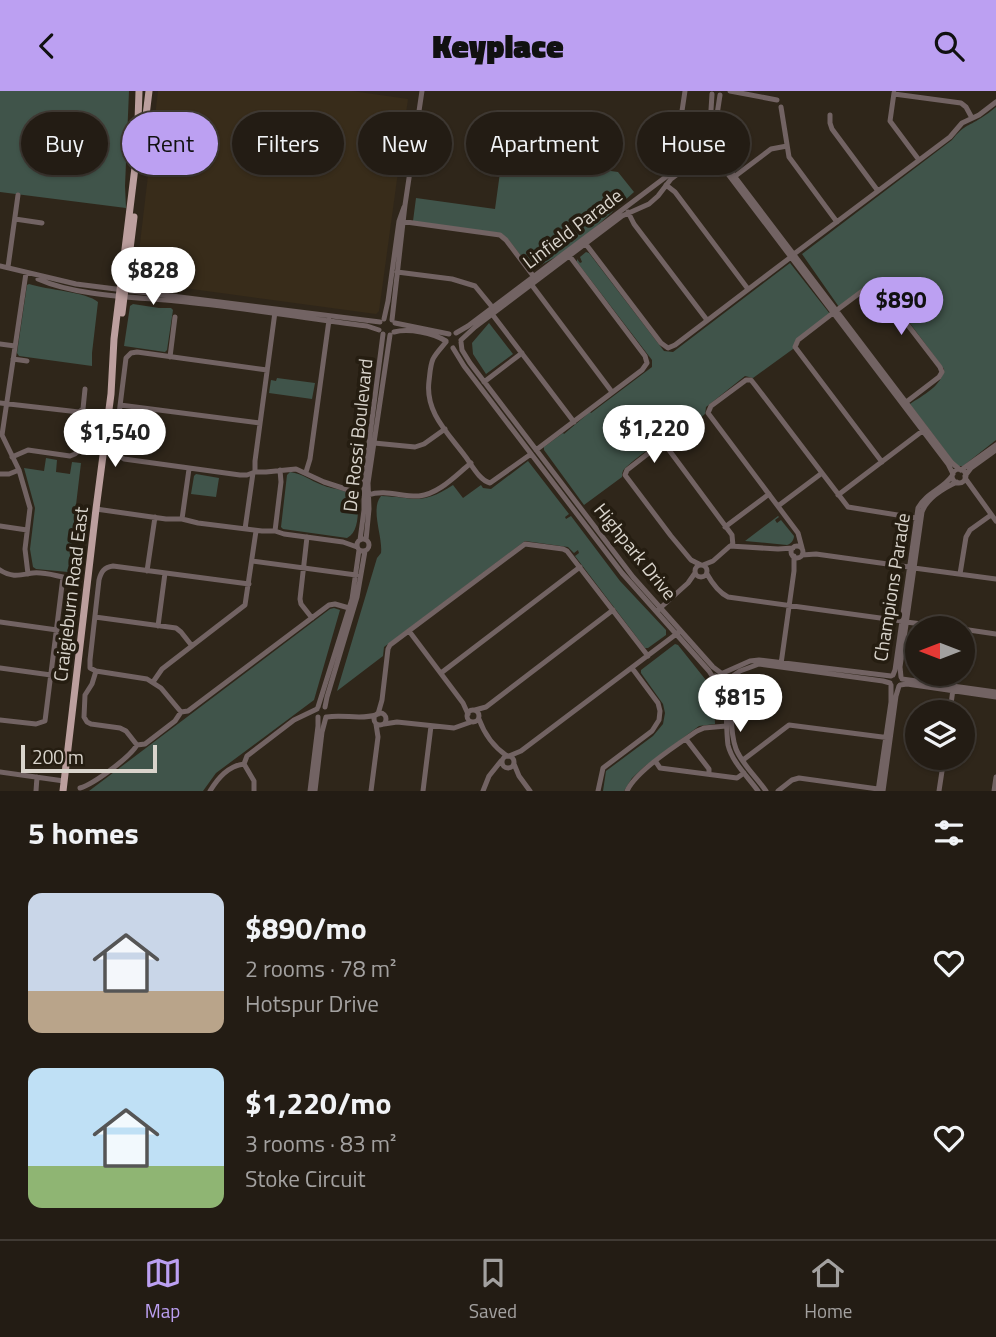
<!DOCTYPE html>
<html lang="en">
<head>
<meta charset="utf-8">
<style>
  :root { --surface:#231c14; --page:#2f2922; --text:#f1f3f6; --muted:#a3a1a0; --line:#403a34; --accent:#bca0f2 }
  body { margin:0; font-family:"Titillium Web",sans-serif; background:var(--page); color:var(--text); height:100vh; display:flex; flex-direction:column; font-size:26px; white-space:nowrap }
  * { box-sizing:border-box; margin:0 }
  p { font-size:23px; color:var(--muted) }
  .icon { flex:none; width:38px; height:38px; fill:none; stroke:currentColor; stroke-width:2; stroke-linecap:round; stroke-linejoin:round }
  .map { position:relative; height:700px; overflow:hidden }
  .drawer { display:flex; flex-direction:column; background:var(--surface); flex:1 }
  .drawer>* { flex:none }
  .top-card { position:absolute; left:21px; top:21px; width:956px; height:63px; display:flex; gap:14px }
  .needle { width:46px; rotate:270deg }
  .fabs { position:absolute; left:905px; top:525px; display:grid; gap:14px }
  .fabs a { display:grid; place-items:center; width:70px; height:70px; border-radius:50%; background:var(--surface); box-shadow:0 2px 5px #0004,0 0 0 2px var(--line); font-size:35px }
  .scale { position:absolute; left:21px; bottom:18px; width:136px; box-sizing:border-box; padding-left:7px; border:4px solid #d9d4cc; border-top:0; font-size:19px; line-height:24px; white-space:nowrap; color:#d9d4cc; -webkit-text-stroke:5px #251d11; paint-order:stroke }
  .price { position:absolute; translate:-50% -60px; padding:0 16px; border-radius:24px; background:#fff; color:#222; font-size:23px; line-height:46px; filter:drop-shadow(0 2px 4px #0008) }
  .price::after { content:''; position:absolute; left:50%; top:42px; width:21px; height:16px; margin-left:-10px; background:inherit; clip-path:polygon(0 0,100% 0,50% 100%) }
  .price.current { background:var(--accent); color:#111 }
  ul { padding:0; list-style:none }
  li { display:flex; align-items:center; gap:21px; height:175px; padding:0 28px }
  li span { display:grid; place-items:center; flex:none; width:196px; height:140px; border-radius:14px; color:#555 }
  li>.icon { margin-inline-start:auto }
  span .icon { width:84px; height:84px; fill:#fffc; stroke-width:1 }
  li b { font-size:30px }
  h2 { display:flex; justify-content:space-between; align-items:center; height:84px; padding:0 28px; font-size:30px }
  .chip { padding:0 24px; border-radius:32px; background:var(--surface); box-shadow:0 2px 5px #0004,0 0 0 2px var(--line); font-size:24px; line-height:63px }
  .chip.current { background:var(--accent); color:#111 }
  header { display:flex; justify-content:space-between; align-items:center; height:91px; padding:0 28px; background:var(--accent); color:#111; font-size:32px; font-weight:800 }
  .tab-bar { display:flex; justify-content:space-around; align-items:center; height:98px; border-top:2px solid var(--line); background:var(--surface); font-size:19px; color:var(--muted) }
  .tab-bar a { display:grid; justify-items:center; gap:4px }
  .tab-bar .current { color:var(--accent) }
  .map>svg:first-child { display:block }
</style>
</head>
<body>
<header><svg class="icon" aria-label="back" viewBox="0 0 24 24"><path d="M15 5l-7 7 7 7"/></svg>Keyplace<svg class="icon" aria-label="search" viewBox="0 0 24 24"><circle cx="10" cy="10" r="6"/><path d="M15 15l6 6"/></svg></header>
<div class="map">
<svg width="996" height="700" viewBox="0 0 996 700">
  <rect width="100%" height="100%" fill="#2f261a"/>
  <path fill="#382c1a" d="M 158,0 L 352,0 L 408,8 L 379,220 L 376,223 L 140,191 L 136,186 Z"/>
  <path fill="#40544a" d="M 0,0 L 129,0 L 125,95 L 126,117 L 0,101 Z
    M 996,16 L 996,349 L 963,375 L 957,375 L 910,313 C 923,304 942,295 944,278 L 877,188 L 839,216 L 802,163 L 952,49 C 964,34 967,36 981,27 C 986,24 991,20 996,16 Z
    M 505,65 L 618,81 L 634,101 L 574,156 L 532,179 L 508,148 L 501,143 L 413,130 L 416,107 L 495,118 L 502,67 Z
    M 586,161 L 589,162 L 664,260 L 673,261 L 790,172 L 830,223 L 796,249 L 793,258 L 753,287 L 745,285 L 706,316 L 705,323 L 668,352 C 666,352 664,350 662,350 C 658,350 624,376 623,380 C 622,382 622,384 622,386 L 584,414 L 544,359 L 544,356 L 563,342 L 564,343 L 590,321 L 591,322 L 652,276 L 652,269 L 577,171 L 577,168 L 580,172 L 582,171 L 580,166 Z
    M 29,193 C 47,199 87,201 98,211 L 92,262 L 92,275 L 19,265 L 17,262 L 27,194 Z
    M 133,213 L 159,217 L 171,217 L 173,219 L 167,259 L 165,261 L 124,255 L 130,215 Z
    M 489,232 L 513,263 L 486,283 L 473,263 L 472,252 Z
    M 277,287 L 315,292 L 312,308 L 269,302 L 271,289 L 276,290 Z
    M 46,367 L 57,369 L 56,381 L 70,383 L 72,371 L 81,372 L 68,481 L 36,478 L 33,476 L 30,458 L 35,417 L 24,377 L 44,380 Z
    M 528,370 L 569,423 L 565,426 L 566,428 L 571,425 L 620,490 L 666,539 L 666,544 L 648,557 L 645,557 L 575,465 L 579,462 L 578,459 L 574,462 L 568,456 L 525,450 L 384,556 L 383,565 L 337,600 L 377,467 L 381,462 C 383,446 370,418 381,405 C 415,406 421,415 453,394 L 463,407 L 481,394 L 483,397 L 491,398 Z
    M 290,381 C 304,383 309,389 322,394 C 334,399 349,398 358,409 C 358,422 359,441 347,447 L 283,438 L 281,436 L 287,384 Z
    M 196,383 L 219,387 L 216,406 L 191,403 L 194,385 Z
    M 778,425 L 779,426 L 775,429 L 777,432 L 781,429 L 794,445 C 794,449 791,453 787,454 L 745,450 Z
    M 334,517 L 340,519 L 314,609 L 216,682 L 203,700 L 89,700 L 330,518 Z
    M 675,553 L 678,554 L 713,598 L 714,606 L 715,633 L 699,635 L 645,675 L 632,687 L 624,700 L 603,700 L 606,680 L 653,645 L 663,633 L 665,622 L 663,613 L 641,582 L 641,579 Z"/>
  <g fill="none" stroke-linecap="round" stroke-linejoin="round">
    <path stroke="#726363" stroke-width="5" d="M 730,0 L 777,9
      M 894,2 L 890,30 L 919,69
      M 894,3 L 961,12 L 966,16 L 972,27
      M 781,16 L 789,66 L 837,131
      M 830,24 L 830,32 L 832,38 L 878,100
      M 646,37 L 679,40 L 685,0
      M 706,49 L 710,35 L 712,3
      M 713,50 L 720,4
      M 715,55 L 735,86 L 952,372 L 959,378
      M 708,60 L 715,66 L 948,373 L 953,383
      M 675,79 L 659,58 L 678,41
      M 734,86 L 771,58 L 787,55
      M 666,94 L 675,101 L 748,198
      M 628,121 L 634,133 L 707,229
      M 15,128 L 42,132
      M 399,130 L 500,144 L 506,149 L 534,186
      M 585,152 L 661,252 L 668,257 L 675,254 L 791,166
      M 794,163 L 950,46 L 962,32 L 979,24 L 996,11
      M 0,175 L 76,193 L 380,231
      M 8,176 L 18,104
      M 397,181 L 452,188 L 475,195 L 493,217
      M 26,182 L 2,344 L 19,379 L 30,417 L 25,458 L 28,483
      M 38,188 C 76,205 134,206 176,210 C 240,216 303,227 367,235 L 379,239
      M 531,193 L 612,301
      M 837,219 L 869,195 L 877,194 L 940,276 L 942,281 L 939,286 L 905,312
      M 833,222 L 798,249 L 795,256 L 882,371
      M 492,223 L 574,331
      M 384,228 L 388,210 L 399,130 L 404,116
      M 392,229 L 405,114 L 422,0
      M 395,232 L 449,243
      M 394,241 C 409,237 433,242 446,250
      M 456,242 L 468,235 L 675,79 L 698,61 L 703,52
      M 461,249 L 475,236 L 622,125 L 649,113 L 658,105 L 671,88 L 708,60
      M 446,251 C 442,256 436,262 433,268 C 430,275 430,283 429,290 C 425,321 447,341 465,365 C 472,374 479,389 490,392 L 531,363
      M 461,251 L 462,259 L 470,272 L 633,486 L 713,576 L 721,582
      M 0,253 L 15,255
      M 453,257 L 464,275 L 622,482 L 709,580 L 714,588
      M 170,266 L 175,226
      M 13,268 L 27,270
      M 267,279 L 137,261 L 131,262 L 126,267 L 118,331 L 118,364 L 124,368 L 240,384 L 247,384 L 255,381 L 266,381 L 296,378 L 324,391 L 364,404
      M 484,291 L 522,262
      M 0,312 L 79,321 L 83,318 L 85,298
      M 120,314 L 260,332
      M 374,352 L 415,356 L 424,353 L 445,338
      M 536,359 L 642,279 L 647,272 L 645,265 L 568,163
      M 12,366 L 28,359 L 70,365 L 75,363 L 78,360 L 82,328 L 79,321
      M952 385a7 7 0 1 1 14 0a7 7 0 1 1-14 0Z
      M 961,379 L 996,354
      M 255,381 L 255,370 L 275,221
      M 306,381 L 310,368 L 329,229
      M 0,383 L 9,383 L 19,379
      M 965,385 L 971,377 L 996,359
      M 965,387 L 996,430
      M 368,404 C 385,398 402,406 419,405 C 439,403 456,384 471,372
      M 838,404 L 925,338
      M 778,415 L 822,382
      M 96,418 L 166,428 L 182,428 L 198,432 L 262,440 L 275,440 L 284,443 L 343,451 L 357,456
      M 182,428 L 189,378
      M 0,435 L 27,439
      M 725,436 L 769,403
      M 245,438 L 253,382
      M 275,440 L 281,391 L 280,379
      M 307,446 L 300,508 L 301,513 L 312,527
      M357 454a6 6 0 1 1 12 0a6 6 0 1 1-12 0Z
      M 360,449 L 364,419 L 364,391 L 383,243
      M 366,449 L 369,418 L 368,392 L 390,244
      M791 461a6 6 0 1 1 12 0a6 6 0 1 1-12 0Z
      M 802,457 L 798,442 L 708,322 L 711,315 L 746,289 L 751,289 L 755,294 L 848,416 L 916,427
      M 802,464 L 816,463 L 909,476
      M 252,470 L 356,484
      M695 480a6 6 0 1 1 12 0a6 6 0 1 1-12 0Z
      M 701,474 L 691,469 L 671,445 L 625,384 L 627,379 L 659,354 L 666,355 L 732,444 L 733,455
      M 703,474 L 713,470 L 730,455 L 778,458 L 793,457
      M 914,477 L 996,488
      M 0,479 C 12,487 20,484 33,482 C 43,481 53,484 63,486 L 45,630 L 36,633 L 0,629
      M 147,480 L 155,426
      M 707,483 C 712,492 718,501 728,506 L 902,530
      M 960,483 L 966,446 L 970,439 L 991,424
      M 658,519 L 688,492 L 695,482
      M 95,526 L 176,537 L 181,541 L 192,555
      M 0,531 L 57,539
      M 906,531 L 954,537
      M 158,535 L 165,482
      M 962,538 L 996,543
      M 409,540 L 463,612 L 468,623
      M 781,573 L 794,480 L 794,465
      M 0,577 L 51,584
      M 96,580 L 147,588 L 161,597 L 181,621
      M 441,582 L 580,476
      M 723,582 L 750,570 L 759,569 L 891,585
      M 893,584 L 895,579 L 918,417 C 926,402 943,398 952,385
      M 715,585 L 715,592 C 719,594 721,595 723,599 C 727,606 726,642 728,654 C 732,671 748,686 758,700
      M 901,586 L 900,576 L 922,421 C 927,407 944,397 957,391
      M 902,588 L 996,601
      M 727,589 L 740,580 L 759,573 L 883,590 L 890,592
      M 153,591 L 162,578 L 245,514 L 256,440
      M 727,591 C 734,612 728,637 736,658 C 742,673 757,687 766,700
      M 900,594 L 907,593 L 996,606
      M 318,616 L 352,508 L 359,459
      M 325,616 L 327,606 L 357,506 L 365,460
      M467 625a6 6 0 1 1 12 0a6 6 0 1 1-12 0Z
      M 475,619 L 486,616 L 613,519
      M 950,621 L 953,598
      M374 628a6 6 0 1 1 12 0a6 6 0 1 1-12 0Z
      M 378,623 L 382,609 L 388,558 L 390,554 L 525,453 L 563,458 L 567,460 L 648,565
      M 327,626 C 343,623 360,629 376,624
      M 479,628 C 484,642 494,656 507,665
      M 384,633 L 397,631 L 454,637 L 471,631
      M 686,648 L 709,678 L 709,683
      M 137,654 L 126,640 L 120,637 L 91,633 L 87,631 L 84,626 L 85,604 L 92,593 L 96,580 L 90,577 L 90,569 L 99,489 C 101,481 104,476 113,475 L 249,493
      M502 671a6 6 0 1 1 12 0a6 6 0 1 1-12 0Z
      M 509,665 L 521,660 L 679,541
      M 743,669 L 789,634 L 890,647
      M 656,671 L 660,677 L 737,687 L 744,682
      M 514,673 L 519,685 L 530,700
      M 0,681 L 64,690
      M 80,697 C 94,693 130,666 137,654 L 145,653 L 175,630 L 181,621 L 188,620 L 329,514 L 335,513 L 349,517
      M 36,700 L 37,686
      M 210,700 C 218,687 228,675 244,673
      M 254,700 L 254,690 L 244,673 L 247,665 L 294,629 L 317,618
      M 310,700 L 318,635 L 318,626
      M 315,700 L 322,641 L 326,626
      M 371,700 L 378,646 L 376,633
      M 423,700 L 431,635
      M 483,700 L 489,685 L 501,670
      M 598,700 L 603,677 L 652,640 L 659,629 L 660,620 L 658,612 L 632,577
      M 627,700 C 636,680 678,653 697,640 L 704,637 L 726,635
      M 778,700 L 792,689 L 799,687 L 878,698
      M 878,700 L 891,611 L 891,594
      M 883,700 L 896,605 L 899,595
      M 939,700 L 944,667
      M 994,700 L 996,686"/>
    <path stroke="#bc9f9e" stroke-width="7" d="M 141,65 L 149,0
      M 122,222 L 134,126
      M 63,700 L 96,418 L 111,303 L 114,248 L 137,60 L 139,0"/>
  </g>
  <g text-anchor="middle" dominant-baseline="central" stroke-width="7" stroke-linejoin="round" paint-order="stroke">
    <g font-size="19" fill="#d9d4cc" stroke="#251d11">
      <text transform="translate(572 137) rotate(-37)">Linfield Parade</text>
      <text transform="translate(357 344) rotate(-84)">De Rossi Boulevard</text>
      <text transform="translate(636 460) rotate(51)">Highpark Drive</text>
      <text transform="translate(891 496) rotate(-81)">Champions Parade</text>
      <text transform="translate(70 503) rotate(-83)">Craigieburn Road East</text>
    </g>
  </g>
</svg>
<div class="fabs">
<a><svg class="needle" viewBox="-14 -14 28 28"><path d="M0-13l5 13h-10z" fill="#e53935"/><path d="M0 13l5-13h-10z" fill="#a3a1a0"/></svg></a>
<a><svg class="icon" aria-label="layers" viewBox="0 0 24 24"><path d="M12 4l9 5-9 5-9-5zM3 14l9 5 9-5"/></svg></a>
</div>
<div class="scale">200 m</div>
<b class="price" style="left:153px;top:216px">$828</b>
<b class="price current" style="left:901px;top:246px">$890</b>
<b class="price" style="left:654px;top:374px">$1,220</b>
<b class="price" style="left:115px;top:378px">$1,540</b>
<b class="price" style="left:740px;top:643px">$815</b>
<div class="top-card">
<a class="chip">Buy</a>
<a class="chip current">Rent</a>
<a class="chip">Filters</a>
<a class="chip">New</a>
<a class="chip">Apartment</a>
<a class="chip">House</a>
</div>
</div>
<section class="drawer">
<h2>5 homes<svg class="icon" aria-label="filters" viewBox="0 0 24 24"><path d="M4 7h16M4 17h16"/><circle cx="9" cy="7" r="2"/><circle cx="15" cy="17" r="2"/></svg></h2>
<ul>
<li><span style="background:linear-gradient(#c9d6e8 70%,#b9a48a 0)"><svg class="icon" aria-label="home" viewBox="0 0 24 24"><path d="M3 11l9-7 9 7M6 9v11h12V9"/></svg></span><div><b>$890/mo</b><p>2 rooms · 78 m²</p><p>Hotspur Drive</p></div><svg class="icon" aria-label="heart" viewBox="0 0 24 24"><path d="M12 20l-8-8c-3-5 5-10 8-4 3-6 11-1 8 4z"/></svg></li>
<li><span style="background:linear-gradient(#bfe0f5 70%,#8fb573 0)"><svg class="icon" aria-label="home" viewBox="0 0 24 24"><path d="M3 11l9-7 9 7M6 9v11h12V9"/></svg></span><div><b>$1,220/mo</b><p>3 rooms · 83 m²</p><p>Stoke Circuit</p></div><svg class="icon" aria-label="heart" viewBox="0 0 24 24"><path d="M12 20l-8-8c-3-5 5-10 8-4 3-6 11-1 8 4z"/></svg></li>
</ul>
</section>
<nav class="tab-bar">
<a class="current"><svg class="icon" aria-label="map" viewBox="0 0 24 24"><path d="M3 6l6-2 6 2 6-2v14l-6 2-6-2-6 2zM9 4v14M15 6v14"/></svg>Map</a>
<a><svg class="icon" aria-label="saved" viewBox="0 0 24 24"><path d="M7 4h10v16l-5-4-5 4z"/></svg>Saved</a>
<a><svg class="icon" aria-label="home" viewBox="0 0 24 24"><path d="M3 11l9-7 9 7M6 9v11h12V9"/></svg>Home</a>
</nav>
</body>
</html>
